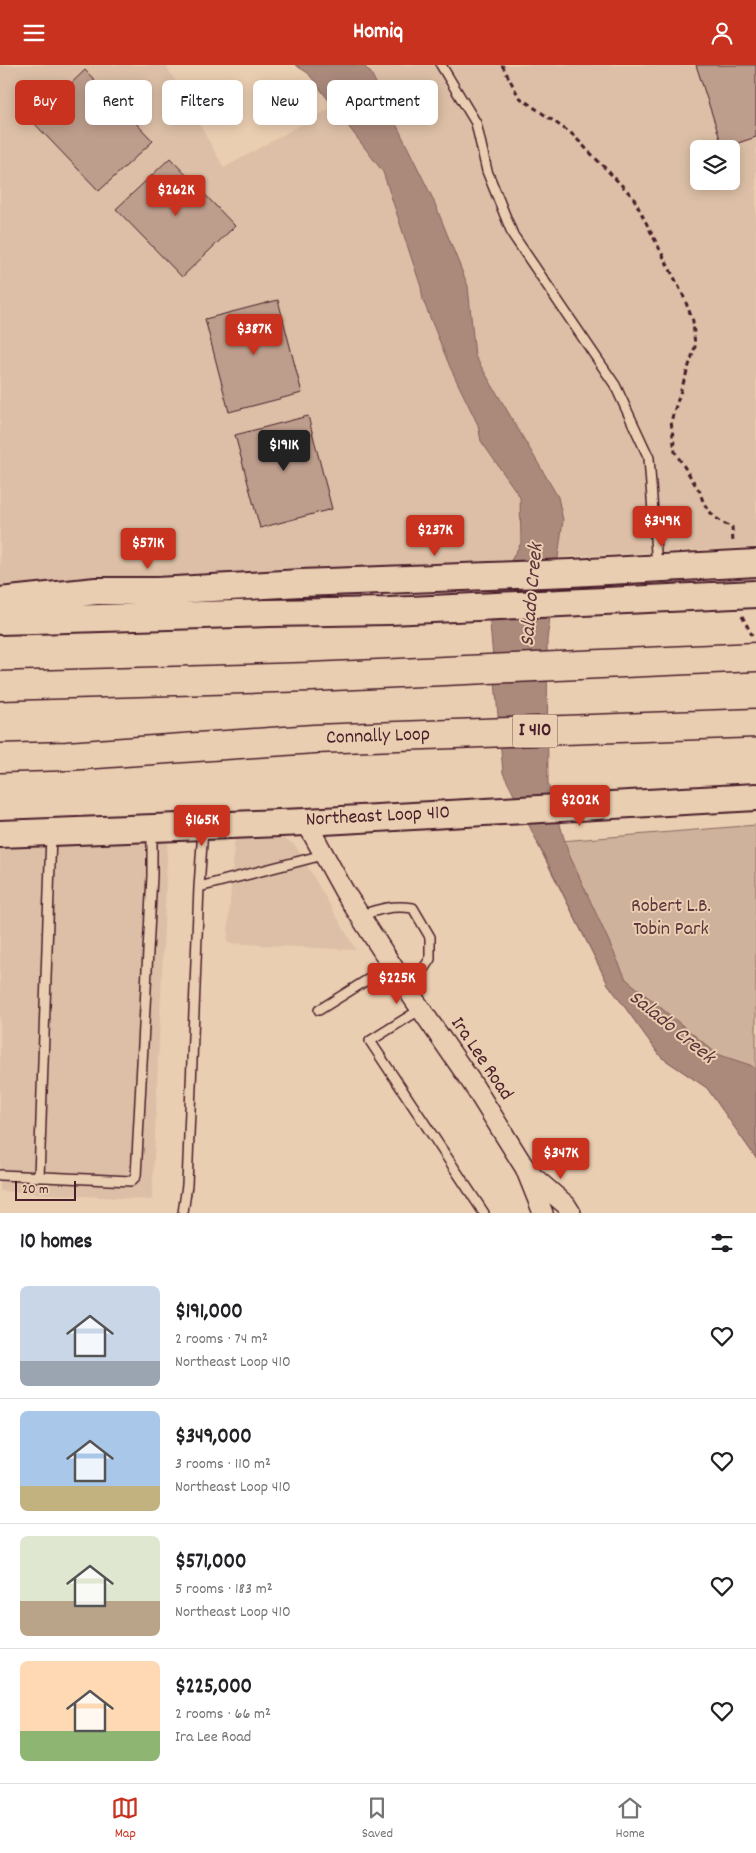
<!DOCTYPE html>
<html lang="en">
<head>
<meta charset="utf-8">
<style>
  :root { --surface:#fff; --page:#f6f6f6; --text:#202124; --muted:#757577; --line:#e0e0e0; --accent:#c8321e }
  body { margin:0; font-family:Dekko,sans-serif; background:var(--page); color:var(--text); height:100vh; display:flex; flex-direction:column; font-size:19px; white-space:nowrap }
  * { box-sizing:border-box; margin:0 }
  p { font-size:16px; color:var(--muted) }
  .icon { flex:none; width:28px; height:28px; fill:none; stroke:currentColor; stroke-width:2; stroke-linecap:round; stroke-linejoin:round }
  .map { position:relative; height:1148px; overflow:hidden }
  .side { display:flex; flex-direction:column; background:var(--surface); flex:1 }
  .side>* { flex:none }
  .guide { position:absolute; left:15px; top:15px; width:500px; height:45px; display:flex; gap:10px }
  .buttons { position:absolute; left:690px; top:75px; display:grid; gap:10px }
  .buttons a { display:grid; place-items:center; width:50px; height:50px; border-radius:8px; background:var(--surface); box-shadow:0 2px 12px #0003; font-size:25px }
  .scale { position:absolute; left:15px; bottom:12px; width:61px; box-sizing:border-box; padding-left:5px; border:2px solid #4a1f2b; border-top:0; font-size:14px; line-height:18px; white-space:nowrap; color:#4a1f2b; -webkit-text-stroke:4px #eaceb1; paint-order:stroke }
  .price { position:absolute; translate:-50% -42px; padding:0 11px; border-radius:5px; background:var(--accent); color:#fff; font-size:16px; line-height:32px; filter:drop-shadow(0 1px 2px #0008) }
  .price::after { content:''; position:absolute; left:50%; top:30px; width:15px; height:11px; margin-left:-8px; background:inherit; clip-path:polygon(0 0,100% 0,50% 100%) }
  .price.selected { background:#222; color:#fff }
  ul { padding:0; list-style:none }
  li { display:flex; align-items:center; gap:15px; height:125px; padding:0 20px }
  li+li { border-top:1px solid var(--line) }
  li span { display:grid; place-items:center; flex:none; width:140px; height:100px; border-radius:8px; color:#555 }
  li>.icon { margin-inline-start:auto }
  span .icon { width:60px; height:60px; fill:#fffc; stroke-width:1 }
  li b { font-size:21px }
  h2 { display:flex; justify-content:space-between; align-items:center; height:60px; padding:0 20px; font-size:21px }
  .pill { padding:0 18px; border-radius:8px; background:var(--surface); box-shadow:0 2px 12px #0003; font-size:18px; line-height:45px }
  .pill.selected { background:var(--accent); color:#fff }
  header { display:flex; justify-content:space-between; align-items:center; height:65px; padding:0 20px; background:var(--accent); color:#fff; font-size:22px; font-weight:700 }
  .tab-bar { display:flex; justify-content:space-around; align-items:center; height:70px; border-top:1px solid var(--line); background:var(--surface); font-size:14px; color:var(--muted) }
  .tab-bar a { display:grid; justify-items:center; gap:2px }
  .tab-bar .selected { color:var(--accent) }
  .map>svg:first-child { display:block }
</style>
</head>
<body>
<header><svg class="icon" aria-label="menu" viewBox="0 0 24 24"><path d="M4 6h16M4 12h16M4 18h16"/></svg>Homiq<svg class="icon" aria-label="person" viewBox="0 0 24 24"><circle cx="12" cy="8" r="4"/><path d="M4 21q1-7 8-7t8 7"/></svg></header>
<div class="map">
<svg width="756" height="1148" viewBox="0 0 756 1148">
  <rect width="100%" height="100%" fill="#eaceb1"/>
  <filter id="ink" filterUnits="userSpaceOnUse"><feTurbulence type="fractalNoise" baseFrequency=".02" numOctaves="2"/><feDisplacementMap in="SourceGraphic" scale="10" xChannelSelector="R" yChannelSelector="G"/><feConvolveMatrix kernelMatrix="1 2 1 2 8 2 1 2 1" color-interpolation-filters="sRGB"/></filter>
  <g filter="url(#ink)">
    <path fill="#dcbfa6" fill-rule="evenodd" d="M 0,0 L 166,0 L 224,103 L 375,18 L 371,8 L 363,0 L 756,0 L 756,482 L 404,500 L 0,523 ZM 699,84 L 731,84 L 731,116 L 699,116 Z
      M 271,766 L 295,780 L 356,885 L 227,878 L 235,768 Z
      M 168,771 L 152,1135 L 0,1126 L 0,782 Z"/>
    <path fill="#cfb29b" stroke="#8c6863" d="M 756,760 L 756,1093 L 707,1023 L 661,992 L 608,919 L 537,778 Z"/>
    <path fill="#ab8a7c" stroke="#845f5c" d="M 295,0 L 363,0 L 371,8 L 433,134 L 468,221 L 475,291 L 558,432 L 563,455 L 547,575 L 548,718 L 568,787 L 626,914 L 717,989 L 750,1000 L 756,1004 L 756,1093 L 707,1023 L 661,992 L 608,919 L 503,708 L 488,536 L 521,478 L 520,432 L 481,376 L 478,360 L 450,302 L 423,235 L 421,222 L 383,107 L 308,8 Z"/>
    <path fill="#bd9d8c" stroke="#4a1f2b" d="M 696,0 L 756,0 L 756,72 L 723,83 Z
      M 85,5 L 153,76 L 99,126 L 32,56 Z
      M 170,93 L 235,161 L 182,212 L 116,144 Z
      M 278,235 L 302,328 L 229,347 L 205,254 Z
      M 308,351 L 332,444 L 260,463 L 235,370 Z"/>
    <g fill="none" stroke-linecap="round" stroke-linejoin="round">
      <defs>
        <path id="service" d="M 441,0 L 476,58 L 487,106 L 513,170 L 615,320 L 649,393 L 657,501
          M 203,764 L 199,822 L 323,790
          M 359,851 C 379,844 392,840 413,843 L 430,872 L 430,894 L 409,926
          M 421,944 L 370,976 L 484,1148
          M 319,945 L 391,900
          M 0,1110 L 131,1116 L 136,1111 L 152,811 L 152,766
          M 39,1112 L 51,770
          M 183,1148 L 187,1120 L 199,822"/>
        <path id="minor" d="M 306,757 L 344,826 L 409,927 L 472,1018 L 525,1103 L 543,1148
          M 531,1110 L 566,1140 L 571,1148"/>
        <path id="secondary" d="M 0,536 L 96,526 L 157,526 L 301,518 L 571,508 L 756,498
          M 0,556 L 269,548
          M 0,769 L 306,757 L 756,732"/>
        <path id="motorway" d="M 0,621 L 311,612 L 756,592
          M 0,693 L 67,691 L 314,674 L 756,658"/>
      </defs>
      <use href="#service" stroke="#4a1f2b" stroke-width="12"/>
      <use href="#minor" stroke="#4a1f2b" stroke-width="22"/>
      <use href="#secondary" stroke="#4a1f2b" stroke-width="30"/>
      <use href="#motorway" stroke="#4a1f2b" stroke-width="31"/>
      <path stroke="#4a1f2b" stroke-width="3" stroke-dasharray="5 4" stroke-linecap="butt" d="M 502,0 L 519,32 L 572,69 L 633,132 L 683,230 L 693,256 L 695,282 L 671,356 L 675,387 L 700,427 C 704,444 716,456 732,462 L 733,478
        M 742,551 L 752,570"/>
      <use href="#service" stroke="#eaceb1" stroke-width="9"/>
      <use href="#minor" stroke="#eaceb1" stroke-width="19"/>
      <use href="#secondary" stroke="#eaceb1" stroke-width="26"/>
      <use href="#motorway" stroke="#eaceb1" stroke-width="28"/>
      <defs>
        <path id="secondary-bridge" d="M 269,548 L 389,546 L 756,529"/>
      </defs>
      <use href="#secondary-bridge" stroke="#4a1f2b" stroke-width="30" stroke-linecap="butt"/>
      <use href="#secondary-bridge" stroke="#eaceb1" stroke-width="26"/>
    </g>
  </g>
  <g text-anchor="middle" dominant-baseline="central" stroke-width="4" stroke-linejoin="round" paint-order="stroke">
    <rect fill="#eaceb1" stroke="#7a5453" stroke-width="1" x="512.5" y="649.5" width="45" height="33" rx="4"/>
    <g font-size="19" font-weight="bold" fill="#4a1f2b">
      <text x="535" y="666">I 410</text>
    </g>
    <g font-size="20" fill="#4a1f2b" stroke="#eaceb1">
      <text transform="translate(378 672) rotate(-2)">Connally Loop</text>
      <text transform="translate(378 752) rotate(-3)">Northeast Loop 410</text>
      <text transform="translate(481 994) rotate(56)">Ira Lee Road</text>
    </g>
    <g font-size="20" fill="#5e353c" stroke="#eaceb1">
      <text x="671" y="842">Robert L.B.<tspan x="671" dy="23">Tobin Park</tspan></text>
    </g>
    <g font-size="21" font-style="italic" fill="#5d343b" stroke="#eaceb1">
      <text transform="translate(533 530) rotate(-85)">Salado Creek</text>
      <text transform="translate(671 963) rotate(39)">Salado Creek</text>
    </g>
  </g>
</svg>
<div class="buttons">
<a><svg class="icon" aria-label="layers" viewBox="0 0 24 24"><path d="M12 4l9 5-9 5-9-5zM3 14l9 5 9-5"/></svg></a>
</div>
<div class="scale">20 m</div>
<b class="price" style="left:176px;top:152px">$262K</b>
<b class="price" style="left:254px;top:291px">$387K</b>
<b class="price selected" style="left:284px;top:407px">$191K</b>
<b class="price" style="left:662px;top:483px">$349K</b>
<b class="price" style="left:435px;top:492px">$237K</b>
<b class="price" style="left:148px;top:505px">$571K</b>
<b class="price" style="left:580px;top:762px">$202K</b>
<b class="price" style="left:202px;top:782px">$165K</b>
<b class="price" style="left:397px;top:940px">$225K</b>
<b class="price" style="left:561px;top:1115px">$347K</b>
<div class="guide">
<a class="pill selected">Buy</a>
<a class="pill">Rent</a>
<a class="pill">Filters</a>
<a class="pill">New</a>
<a class="pill">Apartment</a>
</div>
</div>
<section class="side">
<h2>10 homes<svg class="icon" aria-label="filters" viewBox="0 0 24 24"><path d="M4 7h16M4 17h16"/><circle cx="9" cy="7" r="2"/><circle cx="15" cy="17" r="2"/></svg></h2>
<ul>
<li><span style="background:linear-gradient(#c9d6e8 75%,#9aa5b1 0)"><svg class="icon" aria-label="home" viewBox="0 0 24 24"><path d="M3 11l9-7 9 7M6 9v11h12V9"/></svg></span><div><b>$191,000</b><p>2 rooms · 74 m²</p><p>Northeast Loop 410</p></div><svg class="icon" aria-label="heart" viewBox="0 0 24 24"><path d="M12 20l-8-8c-3-5 5-10 8-4 3-6 11-1 8 4z"/></svg></li>
<li><span style="background:linear-gradient(#a9c7e8 75%,#c2b280 0)"><svg class="icon" aria-label="home" viewBox="0 0 24 24"><path d="M3 11l9-7 9 7M6 9v11h12V9"/></svg></span><div><b>$349,000</b><p>3 rooms · 110 m²</p><p>Northeast Loop 410</p></div><svg class="icon" aria-label="heart" viewBox="0 0 24 24"><path d="M12 20l-8-8c-3-5 5-10 8-4 3-6 11-1 8 4z"/></svg></li>
<li><span style="background:linear-gradient(#dfe7d0 65%,#b9a48a 0)"><svg class="icon" aria-label="home" viewBox="0 0 24 24"><path d="M3 11l9-7 9 7M6 9v11h12V9"/></svg></span><div><b>$571,000</b><p>5 rooms · 183 m²</p><p>Northeast Loop 410</p></div><svg class="icon" aria-label="heart" viewBox="0 0 24 24"><path d="M12 20l-8-8c-3-5 5-10 8-4 3-6 11-1 8 4z"/></svg></li>
<li><span style="background:linear-gradient(#ffd9b3 70%,#8fb573 0)"><svg class="icon" aria-label="home" viewBox="0 0 24 24"><path d="M3 11l9-7 9 7M6 9v11h12V9"/></svg></span><div><b>$225,000</b><p>2 rooms · 66 m²</p><p>Ira Lee Road</p></div><svg class="icon" aria-label="heart" viewBox="0 0 24 24"><path d="M12 20l-8-8c-3-5 5-10 8-4 3-6 11-1 8 4z"/></svg></li>
</ul>
</section>
<nav class="tab-bar">
<a class="selected"><svg class="icon" aria-label="map" viewBox="0 0 24 24"><path d="M3 6l6-2 6 2 6-2v14l-6 2-6-2-6 2zM9 4v14M15 6v14"/></svg>Map</a>
<a><svg class="icon" aria-label="saved" viewBox="0 0 24 24"><path d="M7 4h10v16l-5-4-5 4z"/></svg>Saved</a>
<a><svg class="icon" aria-label="home" viewBox="0 0 24 24"><path d="M3 11l9-7 9 7M6 9v11h12V9"/></svg>Home</a>
</nav>
</body>
</html>
